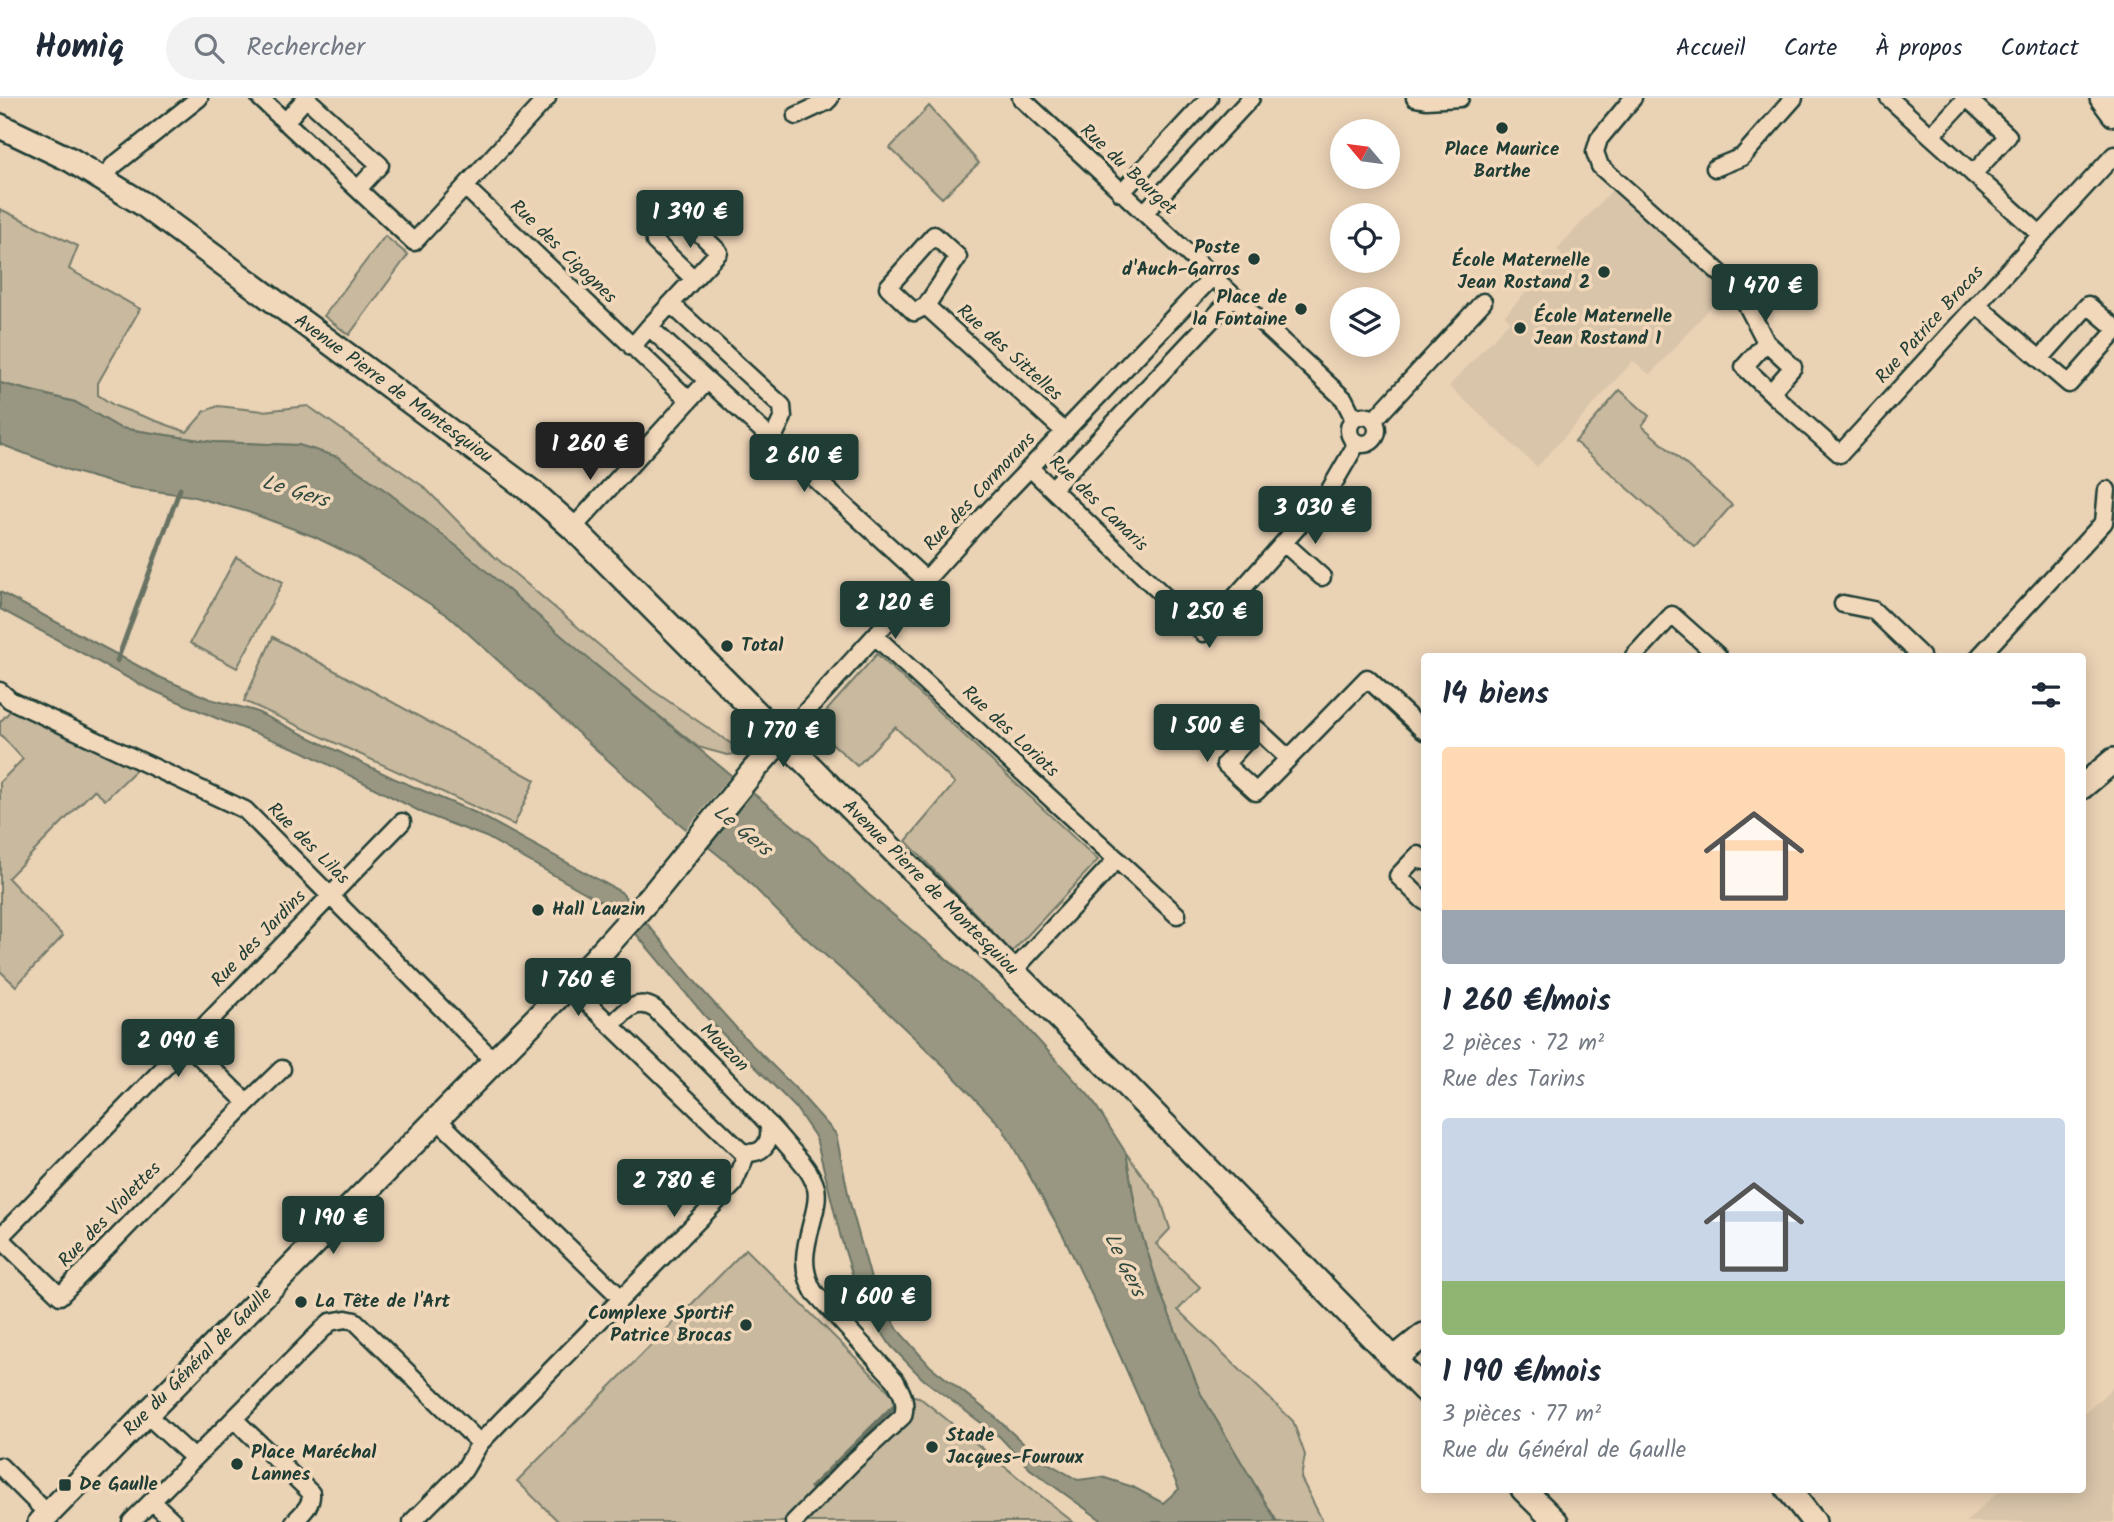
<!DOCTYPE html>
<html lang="fr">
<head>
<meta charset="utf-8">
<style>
  :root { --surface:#fff; --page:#f2f2f3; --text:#1f2937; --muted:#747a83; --line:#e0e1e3; --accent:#1f3d34 }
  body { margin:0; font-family:Kalam,sans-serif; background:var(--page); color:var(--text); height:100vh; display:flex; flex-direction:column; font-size:26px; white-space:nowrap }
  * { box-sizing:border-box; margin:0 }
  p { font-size:23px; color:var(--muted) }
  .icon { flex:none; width:38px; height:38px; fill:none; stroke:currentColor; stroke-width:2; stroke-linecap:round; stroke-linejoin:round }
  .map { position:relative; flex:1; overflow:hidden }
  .side { position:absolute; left:1421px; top:555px; width:665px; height:840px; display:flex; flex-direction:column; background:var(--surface); border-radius:7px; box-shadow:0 4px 18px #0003 }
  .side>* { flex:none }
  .needle { width:46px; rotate:299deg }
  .buttons { position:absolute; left:1330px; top:21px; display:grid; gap:14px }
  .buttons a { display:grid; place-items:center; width:70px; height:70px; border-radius:50%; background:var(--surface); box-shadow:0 4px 18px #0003; font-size:35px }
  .price { position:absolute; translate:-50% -60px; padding:0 16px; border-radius:7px; background:var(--accent); color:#fff; font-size:23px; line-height:46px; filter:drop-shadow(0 2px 4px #0008) }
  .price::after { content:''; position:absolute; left:50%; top:42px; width:21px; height:16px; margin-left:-10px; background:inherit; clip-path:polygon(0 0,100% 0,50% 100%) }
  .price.selected { background:#222; color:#fff }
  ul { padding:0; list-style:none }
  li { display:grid; align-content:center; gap:14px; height:371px; padding:0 21px }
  li span { display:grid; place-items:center; height:217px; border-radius:7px; color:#555 }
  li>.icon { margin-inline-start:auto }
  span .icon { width:126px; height:126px; fill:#fffc; stroke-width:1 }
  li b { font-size:30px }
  h2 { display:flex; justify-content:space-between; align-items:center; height:84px; padding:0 21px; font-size:30px }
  header { display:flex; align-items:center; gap:42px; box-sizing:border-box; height:98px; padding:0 35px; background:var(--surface); border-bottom:2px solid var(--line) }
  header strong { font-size:33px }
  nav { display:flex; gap:38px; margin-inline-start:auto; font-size:24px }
  .search { width:490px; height:63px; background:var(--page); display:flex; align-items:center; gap:18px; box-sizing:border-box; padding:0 24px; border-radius:38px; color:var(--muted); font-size:26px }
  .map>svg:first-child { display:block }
</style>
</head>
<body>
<header>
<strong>Homiq</strong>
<div class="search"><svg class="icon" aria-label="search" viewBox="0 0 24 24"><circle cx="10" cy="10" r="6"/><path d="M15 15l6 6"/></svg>Rechercher</div>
<nav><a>Accueil</a><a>Carte</a><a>À propos</a><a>Contact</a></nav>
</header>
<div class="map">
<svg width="2114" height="1424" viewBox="0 0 2114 1424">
  <rect width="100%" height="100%" fill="#ead2b5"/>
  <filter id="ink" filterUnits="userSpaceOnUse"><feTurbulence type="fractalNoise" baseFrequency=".0143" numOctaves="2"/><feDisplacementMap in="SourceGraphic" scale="14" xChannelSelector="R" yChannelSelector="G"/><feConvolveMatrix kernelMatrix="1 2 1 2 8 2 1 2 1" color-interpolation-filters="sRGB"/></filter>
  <g filter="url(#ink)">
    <path fill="#d9c5aa" d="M 1614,90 L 1727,191 L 1650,277 L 1633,263 L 1537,369 L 1449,288 L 1510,223 L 1505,217 L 1562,156 L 1557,151 Z
      M 2114,1288 L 2114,1424 L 1966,1424 L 2001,1391 L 2082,1391 L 2083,1317 Z"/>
    <path fill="#c8b99f" stroke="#747b6a" stroke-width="2" d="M 929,8 L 979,65 L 942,100 L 890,50 Z
      M 0,111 L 78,148 L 69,171 L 140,211 L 98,285 L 98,297 L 115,308 L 187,334 L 205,313 L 218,308 L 263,313 L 308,308 L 424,389 L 482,448 L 652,592 L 745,655 L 727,657 L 698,649 L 597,568 L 299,347 L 213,344 L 120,330 L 75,304 L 0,285 Z
      M 385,138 L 408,157 L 349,237 L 324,218 Z
      M 1620,292 L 1649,318 L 1642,328 L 1732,407 L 1695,449 L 1575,344 Z
      M 236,459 L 283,484 L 237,570 L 190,545 Z
      M 273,539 L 535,682 L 514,727 L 244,603 Z
      M 877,556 L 1098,762 L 1012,854 L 906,743 L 955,685 L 895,629 L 857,668 L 813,628 Z
      M 12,611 L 137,671 L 105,702 L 94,692 L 8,780 L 63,838 L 16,888 L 0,873 L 0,684 L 23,661 L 0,636 L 0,624 Z
      M 1126,1055 L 1161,1103 L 1170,1131 L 1156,1146 L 1200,1189 L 1178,1212 L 1293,1323 L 1305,1357 L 1301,1380 L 1323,1424 L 1277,1424 L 1201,1297 L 1161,1196 L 1138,1125 Z
      M 746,1151 L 890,1294 L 919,1299 L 1073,1424 L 559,1424 L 517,1383 Z"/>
    <path fill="#999782" stroke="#687363" stroke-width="2" d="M 0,285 L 75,304 L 120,330 L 213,344 L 299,347 L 338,359 L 389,395 L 464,454 L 597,568 L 807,739 L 868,796 L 1017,919 L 1091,1000 L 1126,1055 L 1138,1125 L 1161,1196 L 1201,1296 L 1277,1424 L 1104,1424 L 1030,1371 L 1000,1339 L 923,1281 L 891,1248 L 860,1201 L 841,1140 L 816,1040 L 795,1009 L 705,918 L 616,812 L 486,739 L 425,716 L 302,653 L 216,620 L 143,588 L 0,511 L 0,494 L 157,578 L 210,601 L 255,613 L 393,680 L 476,715 L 621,794 L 702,892 L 748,943 L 795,990 L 836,1036 L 850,1105 L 873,1188 L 898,1232 L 930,1268 L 995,1319 L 1039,1360 L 1078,1382 L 1102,1379 L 1133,1389 L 1163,1405 L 1179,1391 L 1110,1235 L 1064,1139 L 1002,1029 L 942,966 L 861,889 L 788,824 L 738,773 L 664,713 L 449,518 L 354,458 L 315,439 L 248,414 L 191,398 L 127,389 L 71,373 L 0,346 Z"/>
    <path fill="#ead2b5" d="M 734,674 L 754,691 L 705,751 L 684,734 Z"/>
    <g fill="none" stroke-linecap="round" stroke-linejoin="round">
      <path stroke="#687363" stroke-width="5" d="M 117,563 L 180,391
        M 812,1389 L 895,1307"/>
      <defs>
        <path id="street" d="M 260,0 L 414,144 L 547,0
          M 1021,0 L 1344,301 L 1354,321
          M 1415,0 L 1426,2 L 1460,0
          M 1633,0 L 1599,41 L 1595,54 L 1600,68 L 1739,192 L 1766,244
          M 1889,0 L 2041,137
          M 1967,0 L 2008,38 L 1973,76
          M 796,18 L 826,4 L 830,0
          M 285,24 L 306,0 L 380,67 L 358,91
          M 1931,38 L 1966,0
          M 1715,70 L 1742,59 L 1794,0
          M 104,81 L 113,68 L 199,0
          M 465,89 L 689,302
          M 1121,95 L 1209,0
          M 1144,115 L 1251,0
          M 671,206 L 782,308 L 783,319 L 772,342
          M 1977,207 L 2069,286 L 2114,235
          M 926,208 L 958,159 L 934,137 L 888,189 L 914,214 L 926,208 L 1065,334
          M 649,229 L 719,154 L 681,117 C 663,114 652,126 655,144 L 694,181
          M 632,249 L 649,229 L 926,482
          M 2040,261 L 2088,207 L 2114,229
          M 1771,294 L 1793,269 L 1766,244 L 1744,269 L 1779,302 L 1840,356 L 2114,57
          M1349 332a14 14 0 1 1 28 0a14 14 0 1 1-28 0Z
          M 1374,322 L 1483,204
          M 1030,370 L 1203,535 L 1328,395 L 1357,345
          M 1052,391 L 1233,199
          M 573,430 L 707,283
          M 1284,445 L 1322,479
          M 1843,506 L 1873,512 L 1921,558
          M 875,538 L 1177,817
          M 1634,558 L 1672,517 L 1718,558
          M 1980,558 L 2104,424 L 2107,392
          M 0,593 L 10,602 L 245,712 L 494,963
          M 782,640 L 981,421 L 1212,179
          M 1288,660 L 1257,631 L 1225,666 L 1256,694 L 1367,580 L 1424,633
          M 1424,763 L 1418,757 L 1398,778 L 1424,803
          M 1013,873 L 1117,761
          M 569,887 L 741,1053 C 762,1060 773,1044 768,1025
          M 612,927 C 624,914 636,899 655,911 C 699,955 745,998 786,1046 C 797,1059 811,1072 816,1090 C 818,1098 816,1108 814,1116 C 807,1145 798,1166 814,1194 L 895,1282 C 902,1295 907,1303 903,1318 L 854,1363 L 794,1424
          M 247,1005 L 282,971
          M 437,1021 L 621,1200
          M 0,1139 L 402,724
          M 0,1140 L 60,1198 L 247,1005 L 187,946
          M 146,1316 L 194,1360
          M 234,1321 L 311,1395 C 312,1408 302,1415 294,1424
          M 0,1368 L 48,1416
          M 152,1403 L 174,1424
          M 131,1424 L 330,1224 L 346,1221 L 355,1223 L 480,1345
          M 412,1424 L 464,1372 L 480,1345 L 503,1321 L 733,1087 L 747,1055"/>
        <path id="secondary" d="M 2102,0 L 2114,16
          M 0,28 L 71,62 L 143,106 L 536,397 L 573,430 L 1121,982 L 1424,1292
          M 2082,689 L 2114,662
          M 1394,1261 L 1424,1237
          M 1523,1391 L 1556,1424
          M 1788,1391 L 1814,1424
          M 40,1424 L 595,861 L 655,794 L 753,673 L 782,640"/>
      </defs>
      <use href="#street" stroke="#1f3d34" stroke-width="21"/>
      <use href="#secondary" stroke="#1f3d34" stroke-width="28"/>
      <use href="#street" stroke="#f2d8ba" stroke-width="16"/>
      <use href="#secondary" stroke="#f2d8ba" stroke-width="23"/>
    </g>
  </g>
  <g fill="#1f3d34" stroke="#f2d8ba" stroke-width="2.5">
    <circle cx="1502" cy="30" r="7"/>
    <circle cx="1254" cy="161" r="7"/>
    <circle cx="1604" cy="174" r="7"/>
    <circle cx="1301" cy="211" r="7"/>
    <circle cx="1520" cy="230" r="7"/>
    <circle cx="727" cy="548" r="7"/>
    <circle cx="538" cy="812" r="7"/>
    <circle cx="301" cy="1204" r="7"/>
    <circle cx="746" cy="1227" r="7"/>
    <circle cx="932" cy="1349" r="7"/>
    <circle cx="237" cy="1366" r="7"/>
    <rect x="58" y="1380" width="14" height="14" rx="3.5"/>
  </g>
  <g text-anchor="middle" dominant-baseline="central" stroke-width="7" stroke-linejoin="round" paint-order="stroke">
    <g font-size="19" font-weight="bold" fill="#1f3d34" stroke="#f2d8ba" text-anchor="start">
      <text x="1502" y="52" text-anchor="middle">Place Maurice<tspan x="1502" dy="22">Barthe</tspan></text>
      <text x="1240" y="150" text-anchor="end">Poste<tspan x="1240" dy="22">d'Auch-Garros</tspan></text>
      <text x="1590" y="163" text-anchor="end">École Maternelle<tspan x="1590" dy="22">Jean Rostand 2</tspan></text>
      <text x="1287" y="200" text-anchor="end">Place de<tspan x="1287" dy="22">la Fontaine</tspan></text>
      <text x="1534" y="219">École Maternelle<tspan x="1534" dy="22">Jean Rostand 1</tspan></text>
      <text x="741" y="548">Total</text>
      <text x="552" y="812">Hall Lauzin</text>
      <text x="315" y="1204">La Tête de l'Art</text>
      <text x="732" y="1216" text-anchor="end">Complexe Sportif<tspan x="732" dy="22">Patrice Brocas</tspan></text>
      <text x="946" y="1338">Stade<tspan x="946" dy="22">Jacques-Fouroux</tspan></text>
      <text x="251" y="1355">Place Maréchal<tspan x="251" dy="22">Lannes</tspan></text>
      <text x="79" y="1387">De Gaulle</text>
    </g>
    <g font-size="19" fill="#1f3d34" stroke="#f2d8ba">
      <text transform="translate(1128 72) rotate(43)">Rue du Bourget</text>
      <text transform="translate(563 154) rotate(44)">Rue des Cigognes</text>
      <text transform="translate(1930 227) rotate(-48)">Rue Patrice Brocas</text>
      <text transform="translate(1009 255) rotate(42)">Rue des Sittelles</text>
      <text transform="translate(393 291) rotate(36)">Avenue Pierre de Montesquiou</text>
      <text transform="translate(980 394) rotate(-47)">Rue des Cormorans</text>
      <text transform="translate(1098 406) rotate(44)">Rue des Canaris</text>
      <text transform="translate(1010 634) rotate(43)">Rue des Loriots</text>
      <text transform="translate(308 746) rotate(45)">Rue des Lilas</text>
      <text transform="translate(930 790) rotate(45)">Avenue Pierre de Montesquiou</text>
      <text transform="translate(259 841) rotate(-46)">Rue des Jardins</text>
      <text transform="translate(724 950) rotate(45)">Mouzon</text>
      <text transform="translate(110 1117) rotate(-46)">Rue des Violettes</text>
      <text transform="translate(198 1264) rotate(-45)">Rue du Général de Gaulle</text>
    </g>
    <g font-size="21" font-style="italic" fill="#314a40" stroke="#f2d8ba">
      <text transform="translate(295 394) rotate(17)">Le Gers</text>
      <text transform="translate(742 733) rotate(39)">Le Gers</text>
      <text transform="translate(1124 1167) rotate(64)">Le Gers</text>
    </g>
  </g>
</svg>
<div class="buttons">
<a><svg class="needle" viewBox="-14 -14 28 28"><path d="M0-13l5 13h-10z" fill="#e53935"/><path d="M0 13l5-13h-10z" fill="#747a83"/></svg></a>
<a><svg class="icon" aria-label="locate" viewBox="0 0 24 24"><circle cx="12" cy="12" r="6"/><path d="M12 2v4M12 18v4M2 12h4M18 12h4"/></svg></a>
<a><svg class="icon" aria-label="layers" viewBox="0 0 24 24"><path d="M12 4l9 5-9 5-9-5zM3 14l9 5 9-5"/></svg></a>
</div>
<b class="price" style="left:690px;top:152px">1 390 €</b>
<b class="price" style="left:1765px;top:226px">1 470 €</b>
<b class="price selected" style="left:590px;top:384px">1 260 €</b>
<b class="price" style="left:804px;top:396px">2 610 €</b>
<b class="price" style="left:1315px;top:448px">3 030 €</b>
<b class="price" style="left:895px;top:543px">2 120 €</b>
<b class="price" style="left:1209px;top:552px">1 250 €</b>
<b class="price" style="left:1207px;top:666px">1 500 €</b>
<b class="price" style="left:783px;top:671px">1 770 €</b>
<b class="price" style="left:578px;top:920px">1 760 €</b>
<b class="price" style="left:178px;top:981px">2 090 €</b>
<b class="price" style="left:674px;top:1121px">2 780 €</b>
<b class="price" style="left:333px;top:1158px">1 190 €</b>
<b class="price" style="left:878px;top:1237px">1 600 €</b>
<section class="side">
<h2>14 biens<svg class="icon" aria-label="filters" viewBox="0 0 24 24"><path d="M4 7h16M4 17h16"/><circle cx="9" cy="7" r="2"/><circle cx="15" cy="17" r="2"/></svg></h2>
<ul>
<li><span style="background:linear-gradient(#ffd9b3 75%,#9aa5b1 0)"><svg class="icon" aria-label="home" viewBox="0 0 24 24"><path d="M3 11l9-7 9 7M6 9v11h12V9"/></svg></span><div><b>1 260 €/mois</b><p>2 pièces · 72 m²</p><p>Rue des Tarins</p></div></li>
<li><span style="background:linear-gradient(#c9d6e8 75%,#8fb573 0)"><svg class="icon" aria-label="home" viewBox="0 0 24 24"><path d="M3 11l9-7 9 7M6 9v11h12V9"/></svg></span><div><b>1 190 €/mois</b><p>3 pièces · 77 m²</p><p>Rue du Général de Gaulle</p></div></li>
</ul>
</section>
</div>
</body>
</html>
